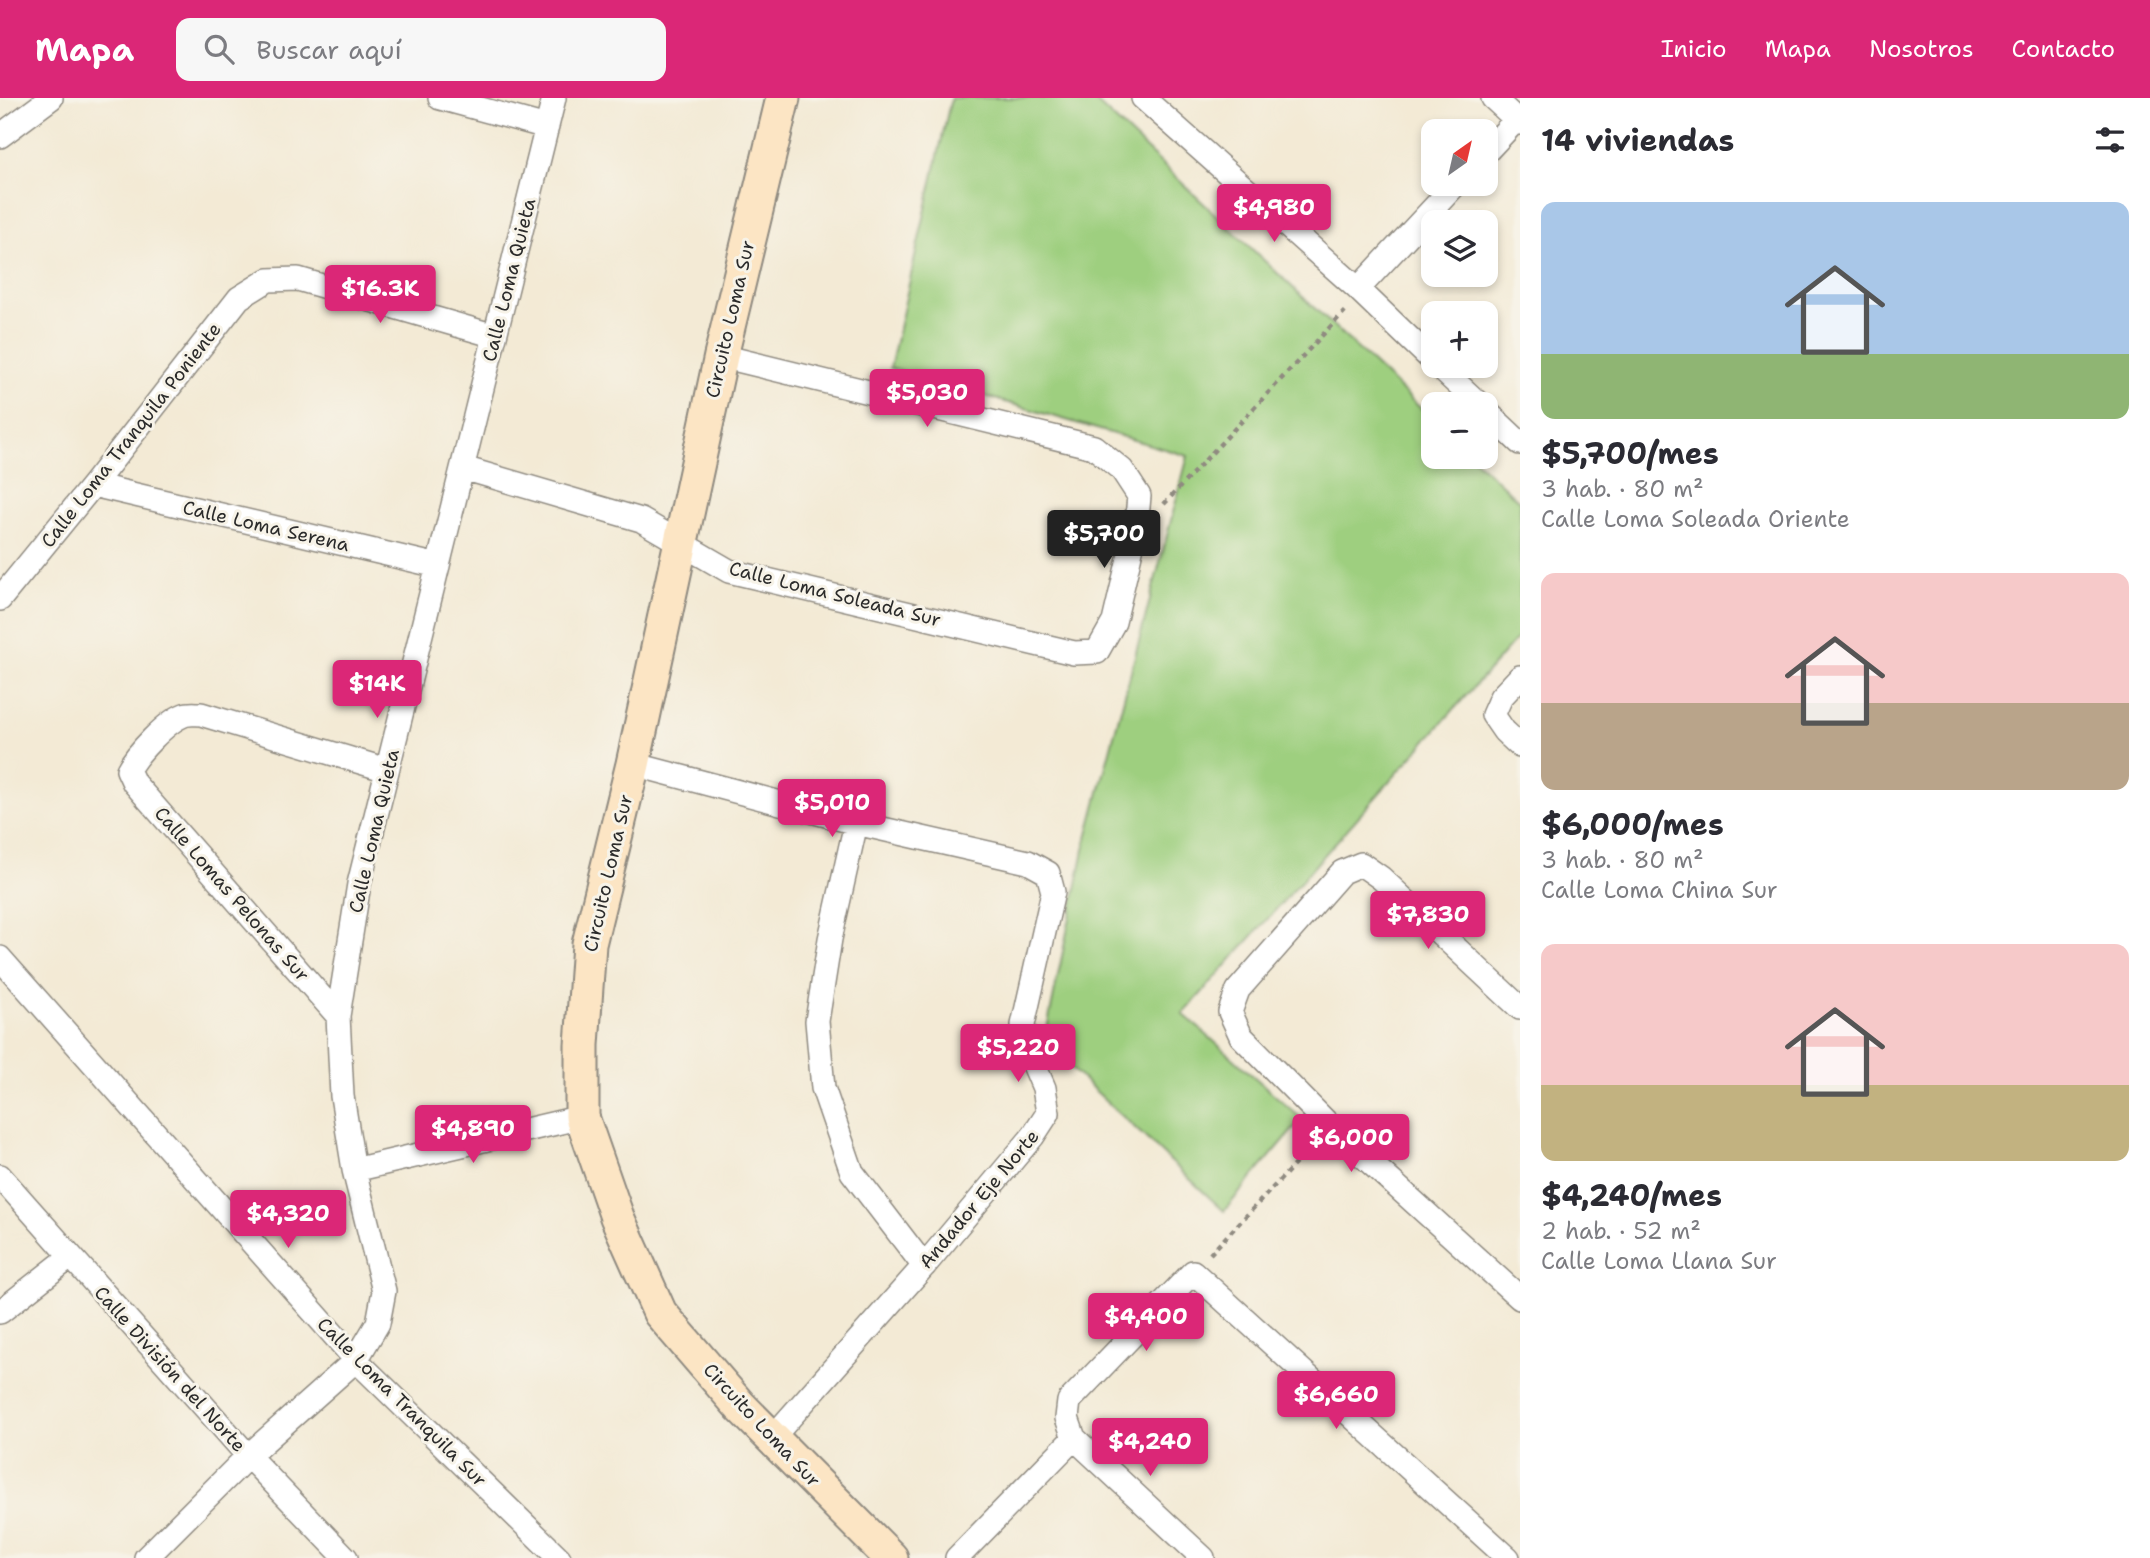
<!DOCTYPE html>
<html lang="es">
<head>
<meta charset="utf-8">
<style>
  :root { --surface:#fff; --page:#f7f7f7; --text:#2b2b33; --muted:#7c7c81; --accent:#db2777 }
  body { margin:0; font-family:"Shantell Sans",sans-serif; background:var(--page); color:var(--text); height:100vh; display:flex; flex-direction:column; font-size:26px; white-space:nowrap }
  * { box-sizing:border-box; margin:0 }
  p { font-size:23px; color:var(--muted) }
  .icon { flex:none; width:38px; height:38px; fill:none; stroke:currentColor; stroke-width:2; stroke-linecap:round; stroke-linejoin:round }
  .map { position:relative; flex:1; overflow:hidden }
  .panel { display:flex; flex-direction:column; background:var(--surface); width:630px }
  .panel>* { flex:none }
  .needle { width:46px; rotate:34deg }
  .fabs { position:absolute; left:1421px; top:21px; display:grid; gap:14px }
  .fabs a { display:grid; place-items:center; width:77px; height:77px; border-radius:14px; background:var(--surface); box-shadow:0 4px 10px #0003; font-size:35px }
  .price { position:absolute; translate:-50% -60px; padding:0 16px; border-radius:7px; background:var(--accent); color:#fff; font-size:23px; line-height:46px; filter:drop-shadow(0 2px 4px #0008) }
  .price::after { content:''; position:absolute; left:50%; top:42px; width:21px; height:16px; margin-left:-10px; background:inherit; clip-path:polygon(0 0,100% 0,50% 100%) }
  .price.on { background:#222; color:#fff }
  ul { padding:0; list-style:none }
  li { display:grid; align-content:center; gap:14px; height:371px; padding:0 21px }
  li span { display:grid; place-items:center; height:217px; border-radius:14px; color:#555 }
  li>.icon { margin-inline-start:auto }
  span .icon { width:126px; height:126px; fill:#fffc; stroke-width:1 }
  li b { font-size:30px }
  h2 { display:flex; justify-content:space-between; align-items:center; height:84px; padding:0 21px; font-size:30px }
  header { display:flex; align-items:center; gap:42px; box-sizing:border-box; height:98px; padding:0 35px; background:var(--accent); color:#fff }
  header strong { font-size:33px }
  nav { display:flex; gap:38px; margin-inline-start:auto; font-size:24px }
  .search { width:490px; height:63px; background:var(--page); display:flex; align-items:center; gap:18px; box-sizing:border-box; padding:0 24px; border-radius:14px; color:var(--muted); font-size:26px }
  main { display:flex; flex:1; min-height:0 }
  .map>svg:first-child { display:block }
</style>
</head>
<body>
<header>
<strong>Mapa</strong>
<div class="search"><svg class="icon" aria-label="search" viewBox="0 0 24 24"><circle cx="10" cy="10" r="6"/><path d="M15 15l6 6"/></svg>Buscar aquí</div>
<nav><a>Inicio</a><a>Mapa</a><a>Nosotros</a><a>Contacto</a></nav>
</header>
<main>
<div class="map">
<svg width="1520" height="1460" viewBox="0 0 1520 1460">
  <rect width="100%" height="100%" fill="#f7f3e8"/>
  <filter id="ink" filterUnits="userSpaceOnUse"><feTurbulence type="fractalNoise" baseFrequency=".0143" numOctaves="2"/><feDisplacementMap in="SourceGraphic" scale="14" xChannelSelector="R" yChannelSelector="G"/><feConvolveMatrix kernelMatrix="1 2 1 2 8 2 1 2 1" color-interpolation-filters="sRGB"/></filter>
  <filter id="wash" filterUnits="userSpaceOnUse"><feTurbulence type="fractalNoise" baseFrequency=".00686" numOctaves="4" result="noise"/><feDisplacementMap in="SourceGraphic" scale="28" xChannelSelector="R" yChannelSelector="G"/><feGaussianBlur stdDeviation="1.57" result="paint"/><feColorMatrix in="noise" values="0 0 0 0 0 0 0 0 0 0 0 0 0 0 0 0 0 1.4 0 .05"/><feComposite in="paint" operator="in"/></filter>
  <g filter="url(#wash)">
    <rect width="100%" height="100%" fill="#f3ead5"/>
    <path fill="#9ecf7f" stroke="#647d55" stroke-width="2" d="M 951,0 L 1092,0 L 1433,322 L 1433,359 L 1472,359 L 1520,404 L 1520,537 L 1183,916 L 1302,1021 L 1224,1113 L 1044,945 L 1085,747 L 1188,358 L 890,270 Z"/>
  </g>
  <g filter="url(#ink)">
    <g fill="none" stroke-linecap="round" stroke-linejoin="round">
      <defs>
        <path id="street" d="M 440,0 L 547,29
          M 1143,0 L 1358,191 L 1433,263
          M 1493,0 L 1520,25
          M 0,38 L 51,0
          M 1486,54 L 1516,22
          M 1358,191 L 1456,86
          M 1438,268 L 1479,306
          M 1486,313 L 1520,345
          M 463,370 L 641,422 L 729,473 L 1074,555 L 1097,554 L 1114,524 L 1136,431 L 1139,398 L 1122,372 L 1094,349 L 721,258
          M 93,387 L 438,468
          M 0,501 L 93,387 L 239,200 L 268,182 L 298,181 L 495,238
          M 1520,579 L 1501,599 L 1493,617 L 1504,633 L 1520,648
          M 633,666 L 856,725 L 1028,764 L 1048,775 L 1053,794 L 1023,927 L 1029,955 L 1044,990 L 1048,1015 L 1033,1038 L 924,1168 L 772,1340
          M 856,725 L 830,841 L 817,923 L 823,990 L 852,1074 L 924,1168
          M 0,860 L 356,1262 L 559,1460
          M 1520,910 L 1381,780 L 1361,766 L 1342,774 L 1238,892 L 1230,914 L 1241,938 L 1330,1028 L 1520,1200
          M 338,918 L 134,685 L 128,672 C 137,655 166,624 184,617 C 189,615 195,616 201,616 L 387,672
          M 354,1072 L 582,1019
          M 0,1078 L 248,1358 L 346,1460
          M 0,1214 L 70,1159
          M 146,1460 L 248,1358 L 356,1262 L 378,1225 L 384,1193 L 354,1072 L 342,998 L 338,918 L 359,786 L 554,0
          M 957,1460 L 1074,1340
          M 1203,1460 L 1074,1340 L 1067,1320 L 1069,1303 L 1193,1174 L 1508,1460"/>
        <path id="secondary" d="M 783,0 L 721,258 L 633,666 L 589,846 L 582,947 L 582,1019 L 617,1119 L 660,1215 L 740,1308 L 891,1460"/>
      </defs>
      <use href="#street" stroke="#8f8a80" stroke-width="26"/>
      <use href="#secondary" stroke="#8f8a80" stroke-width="37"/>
      <path stroke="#8f8a80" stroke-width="4.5" stroke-dasharray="5 5" stroke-linecap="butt" d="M 1164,406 L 1345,213
        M 1210,1156 L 1315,1045"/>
      <use href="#street" stroke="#fff" stroke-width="23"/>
      <use href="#secondary" stroke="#fce5c4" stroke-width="33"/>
    </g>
  </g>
  <g text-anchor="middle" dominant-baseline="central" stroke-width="6" stroke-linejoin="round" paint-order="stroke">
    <g font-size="19" fill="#2b2b2b" stroke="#f7f3e8">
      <text transform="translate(509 182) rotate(-76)">Calle Loma Quieta</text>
      <text transform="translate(730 221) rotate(-77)">Circuito Loma Sur</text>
      <text transform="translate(131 337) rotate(-52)">Calle Loma Tranquila Poniente</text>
      <text transform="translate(266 428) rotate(13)">Calle Loma Serena</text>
      <text transform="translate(835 496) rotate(14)">Calle Loma Soleada Sur</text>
      <text transform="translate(374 733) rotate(-77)">Calle Loma Quieta</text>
      <text transform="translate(608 775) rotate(-77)">Circuito Loma Sur</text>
      <text transform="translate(232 796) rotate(49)">Calle Lomas Pelonas Sur</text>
      <text transform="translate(979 1101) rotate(-50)">Andador Eje Norte</text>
      <text transform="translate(170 1271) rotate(48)">Calle División del Norte</text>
      <text transform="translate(402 1304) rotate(45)">Calle Loma Tranquila Sur</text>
      <text transform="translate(762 1327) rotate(47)">Circuito Loma Sur</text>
    </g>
  </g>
</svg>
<div class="fabs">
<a><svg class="needle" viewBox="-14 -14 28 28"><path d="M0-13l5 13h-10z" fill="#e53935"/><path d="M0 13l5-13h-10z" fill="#7c7c81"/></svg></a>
<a><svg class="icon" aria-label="layers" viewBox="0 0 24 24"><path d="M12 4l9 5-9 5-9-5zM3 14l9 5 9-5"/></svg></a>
<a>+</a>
<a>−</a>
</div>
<b class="price" style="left:1274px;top:146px">$4,980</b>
<b class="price" style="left:380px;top:227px">$16.3K</b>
<b class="price" style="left:927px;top:331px">$5,030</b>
<b class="price on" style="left:1104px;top:472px">$5,700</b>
<b class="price" style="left:377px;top:622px">$14K</b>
<b class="price" style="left:832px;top:741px">$5,010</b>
<b class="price" style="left:1428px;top:853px">$7,830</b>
<b class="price" style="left:1018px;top:986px">$5,220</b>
<b class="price" style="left:473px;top:1067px">$4,890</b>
<b class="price" style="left:1351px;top:1076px">$6,000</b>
<b class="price" style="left:288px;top:1152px">$4,320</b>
<b class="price" style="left:1146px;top:1255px">$4,400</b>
<b class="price" style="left:1336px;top:1333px">$6,660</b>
<b class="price" style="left:1150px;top:1380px">$4,240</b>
</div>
<section class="panel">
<h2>14 viviendas<svg class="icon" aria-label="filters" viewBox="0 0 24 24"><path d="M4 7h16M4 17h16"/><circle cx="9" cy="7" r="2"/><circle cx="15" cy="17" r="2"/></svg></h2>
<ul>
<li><span style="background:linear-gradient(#a9c7e8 70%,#8fb573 0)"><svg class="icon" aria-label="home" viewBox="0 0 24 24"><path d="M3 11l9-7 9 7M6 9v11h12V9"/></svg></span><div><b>$5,700/mes</b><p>3 hab. · 80 m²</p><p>Calle Loma Soleada Oriente</p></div></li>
<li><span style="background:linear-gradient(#f6c9c9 60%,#b9a48a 0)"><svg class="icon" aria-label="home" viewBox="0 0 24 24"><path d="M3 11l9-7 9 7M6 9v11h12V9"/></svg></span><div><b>$6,000/mes</b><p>3 hab. · 80 m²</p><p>Calle Loma China Sur</p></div></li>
<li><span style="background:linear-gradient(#f6c9c9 65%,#c2b280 0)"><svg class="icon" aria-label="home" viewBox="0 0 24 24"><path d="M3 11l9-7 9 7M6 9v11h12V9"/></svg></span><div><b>$4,240/mes</b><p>2 hab. · 52 m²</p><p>Calle Loma Llana Sur</p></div></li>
</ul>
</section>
</main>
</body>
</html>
